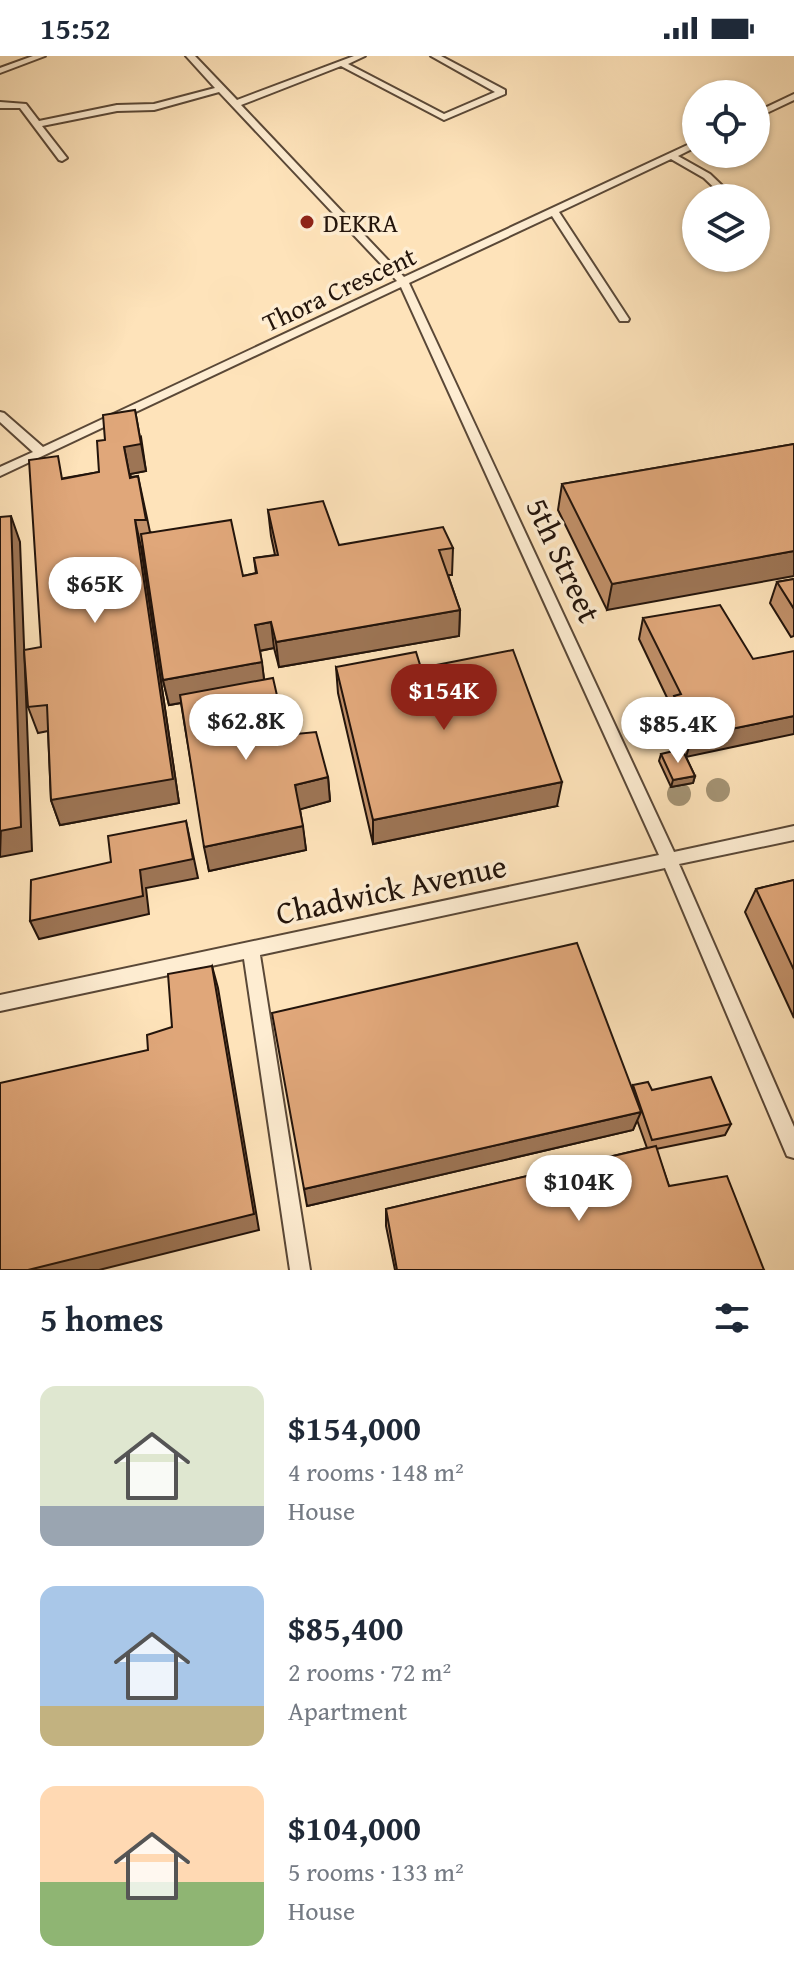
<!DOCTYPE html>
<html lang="en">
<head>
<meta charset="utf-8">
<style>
  :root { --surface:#fff; --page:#f2f2f3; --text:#1f2937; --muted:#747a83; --accent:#8f2418 }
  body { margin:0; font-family:"Gentium Book Plus",serif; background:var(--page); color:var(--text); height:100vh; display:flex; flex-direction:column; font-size:30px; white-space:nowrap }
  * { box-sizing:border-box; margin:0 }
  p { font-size:26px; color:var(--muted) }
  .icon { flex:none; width:44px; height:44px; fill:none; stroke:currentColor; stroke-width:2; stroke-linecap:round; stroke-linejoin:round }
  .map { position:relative; height:1214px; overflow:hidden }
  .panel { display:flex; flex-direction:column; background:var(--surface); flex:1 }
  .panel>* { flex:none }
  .tools { position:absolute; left:682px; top:24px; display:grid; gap:16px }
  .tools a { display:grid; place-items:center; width:88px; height:88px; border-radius:50%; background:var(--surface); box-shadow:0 2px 6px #0004; font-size:40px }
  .price { position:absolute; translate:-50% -68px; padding:0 18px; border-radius:28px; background:#fff; color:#222; font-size:26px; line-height:52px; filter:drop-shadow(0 2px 4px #0008) }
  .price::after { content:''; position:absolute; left:50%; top:48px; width:24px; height:18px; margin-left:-12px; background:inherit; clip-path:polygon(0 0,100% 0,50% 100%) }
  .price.active { background:var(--accent); color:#fff }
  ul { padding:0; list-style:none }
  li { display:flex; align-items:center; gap:24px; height:200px; padding:0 40px }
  li span { display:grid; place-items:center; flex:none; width:224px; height:160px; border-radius:16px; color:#555 }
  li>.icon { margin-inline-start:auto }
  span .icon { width:96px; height:96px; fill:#fffc; stroke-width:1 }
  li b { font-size:34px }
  h2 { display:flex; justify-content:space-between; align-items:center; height:96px; padding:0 40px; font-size:34px }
  .status { display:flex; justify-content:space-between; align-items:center; height:56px; padding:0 40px; background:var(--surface); direction:ltr }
  .status svg { height:22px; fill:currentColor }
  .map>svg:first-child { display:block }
</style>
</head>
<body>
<div class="status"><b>15:52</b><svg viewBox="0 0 49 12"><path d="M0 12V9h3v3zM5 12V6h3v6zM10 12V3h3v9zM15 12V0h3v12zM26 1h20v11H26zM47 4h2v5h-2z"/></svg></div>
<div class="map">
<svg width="794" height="1214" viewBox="0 0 794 1214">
  <rect width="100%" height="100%" fill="#fee3ba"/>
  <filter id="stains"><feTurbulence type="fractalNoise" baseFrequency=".0025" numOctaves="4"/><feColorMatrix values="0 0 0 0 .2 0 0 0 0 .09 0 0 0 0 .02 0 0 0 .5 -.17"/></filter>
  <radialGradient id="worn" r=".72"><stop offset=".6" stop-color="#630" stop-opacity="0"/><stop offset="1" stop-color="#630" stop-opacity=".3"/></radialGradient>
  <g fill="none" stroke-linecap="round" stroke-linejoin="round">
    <defs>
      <path id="lane" d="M 33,0 L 45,0 L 0,17 L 0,12 Z
        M 186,0 L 195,0 L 237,44 L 354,0 L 365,0 L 348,8 L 444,58 L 495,36 L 431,0 L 441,0 L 505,34 L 505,38 L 444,64 L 341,10 L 241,49 L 404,221 L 696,85 L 696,91 L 678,100 L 710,118 L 735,142 L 725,142 L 704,122 L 671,103 L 559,156 L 629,263 L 628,265 L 620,265 L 552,160 L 409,227 L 674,796 L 794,770 L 794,784 L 679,808 L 794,1071 L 794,1102 L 787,1100 L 665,812 L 260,899 L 310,1214 L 290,1214 L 244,903 L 0,955 L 0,939 L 659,799 L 401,231 L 0,420 L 0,411 L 33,396 L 0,366 L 0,356 L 4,357 L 43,391 L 397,225 L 219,36 L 154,54 L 117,55 L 42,70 L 67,102 L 62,105 L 59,104 L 20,52 L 0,52 L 0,46 L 26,48 L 39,65 L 117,49 L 154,48 L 215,32 Z
        M 794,38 L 794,44 L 756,62 L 756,56 Z
        M 756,166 L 764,173 L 764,177 L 756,175 Z"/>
    </defs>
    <use href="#lane" stroke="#5a4837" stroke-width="4"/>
    <use href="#lane" fill="#feedd2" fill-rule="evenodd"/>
  </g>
  <g fill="#a49374">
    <circle cx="718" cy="734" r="12"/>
    <circle cx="679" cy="738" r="12"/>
  </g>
  <path fill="#c19069" stroke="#23140b" stroke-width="2" d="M 141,381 L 146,415 L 130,418 L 131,421 L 138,420 L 150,476 L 243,520 L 256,517 L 254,502 L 275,499 L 271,480 L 268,454 L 339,489 L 453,492 L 452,519 L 448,519 L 460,554 L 459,580 L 279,611 L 274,592 L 260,595 L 264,623 L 286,679 L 328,721 L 330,745 L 300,753 L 306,794 L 209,815 L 181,647 L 169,649 L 163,624 L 143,490 L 141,491 L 179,747 L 60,769 L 51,744 L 48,675 L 38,677 L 28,651 L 41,591 L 64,422 L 99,416 Z
    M 794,388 L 607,554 L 558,454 L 562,428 Z
    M 794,523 L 794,580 L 791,581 L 770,547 L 777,526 Z
    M 643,562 L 753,603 L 686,701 L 695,720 L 693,727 L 671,731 L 659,705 L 661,698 L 685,700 L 677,679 L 675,684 L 651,690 L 644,674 L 646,667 L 671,665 L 669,660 L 671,650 L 639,583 Z
    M 336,611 L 557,750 L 373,788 L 338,637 Z
    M 794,824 L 794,962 L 745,856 L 756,833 Z
    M 633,1029 L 652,1034 L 731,1068 L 725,1079 L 656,1093 L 669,1130 L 764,1214 L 395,1214 L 386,1170 L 386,1153 L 647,1092 L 637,1064 L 633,1074 L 307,1150 L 632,1032 Z"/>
  <path fill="#9d7555" stroke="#23140b" stroke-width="2" d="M 135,354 L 146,415 L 130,418 L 135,448 L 124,391 Z
    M 11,460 L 20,486 L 32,795 L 0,801 Z
    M 135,464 L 141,491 L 179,747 L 60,769 L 51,744 Z
    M 794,495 L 794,520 L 607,554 L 612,528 Z
    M 460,554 L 459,580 L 279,611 L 276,586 Z
    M 271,566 L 274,592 L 258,595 L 255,569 Z
    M 262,606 L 265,632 L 169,649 L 163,624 Z
    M 794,660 L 794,678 L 686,701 L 692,681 Z
    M 677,677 L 675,684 L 651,690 L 653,683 Z
    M 695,720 L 693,727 L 671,731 L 673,724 Z
    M 328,721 L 330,745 L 298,754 L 295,729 Z
    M 562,726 L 557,750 L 373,788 L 373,764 Z
    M 186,765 L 198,822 L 146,832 L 149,858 L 39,883 L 30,865 L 140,814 Z
    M 303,770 L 306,794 L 209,815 L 204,791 Z
    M 212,910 L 218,932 L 259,1174 L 99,1214 L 28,1214 Z
    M 641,1056 L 633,1074 L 307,1150 L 304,1133 Z"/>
  <path fill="#e0a77a" stroke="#23140b" stroke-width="2" d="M 135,354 L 141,388 L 124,391 L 130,422 L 138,420 L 146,464 L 135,464 L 173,723 L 51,744 L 47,649 L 28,651 L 24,594 L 41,591 L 29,404 L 58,400 L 62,423 L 99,416 L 97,385 L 105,384 L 103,359 Z
    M 794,388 L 794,495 L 612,528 L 562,428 Z
    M 323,445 L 339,489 L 443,471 L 453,492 L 439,494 L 460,554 L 276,586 L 271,566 L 255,569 L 262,606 L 163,624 L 141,478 L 231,464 L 243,520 L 257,517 L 254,502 L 278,499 L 268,454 Z
    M 11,460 L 21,771 L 0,775 L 0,461 Z
    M 794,523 L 794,553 L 777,526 Z
    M 720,549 L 753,603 L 794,595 L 794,660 L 692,681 L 674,640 L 681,638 L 643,562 Z
    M 513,594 L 562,726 L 373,764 L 336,611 L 416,596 L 421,612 Z
    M 273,622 L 286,679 L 316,676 L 328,721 L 295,729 L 303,770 L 204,791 L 180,639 Z
    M 669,662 L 677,677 L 653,683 L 646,667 Z
    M 682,693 L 695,720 L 673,724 L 661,698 Z
    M 186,765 L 193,803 L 140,814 L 143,840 L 30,865 L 31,824 L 111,806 L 108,780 Z
    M 794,824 L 794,914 L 756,833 Z
    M 577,887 L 641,1056 L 304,1133 L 272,957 Z
    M 212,910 L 254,1158 L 28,1214 L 0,1214 L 0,1027 L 148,994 L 147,979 L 172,971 L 168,918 Z
    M 711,1021 L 731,1068 L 652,1084 L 633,1029 L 648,1026 L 652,1034 Z
    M 656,1090 L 669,1130 L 727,1120 L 764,1214 L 397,1214 L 386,1153 Z"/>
  <circle fill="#8f2418" stroke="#feedd2" stroke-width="3" cx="307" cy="166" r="8"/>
  <g text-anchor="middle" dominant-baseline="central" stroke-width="7" stroke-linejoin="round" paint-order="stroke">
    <g font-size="26" fill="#23140b" stroke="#feedd2" text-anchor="start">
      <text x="323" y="166">DEKRA</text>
    </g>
    <g font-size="26" fill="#23140b" stroke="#feedd2">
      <text transform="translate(339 233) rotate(-25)">Thora Crescent</text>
    </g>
    <g font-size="32" fill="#23140b" stroke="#feedd2">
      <text transform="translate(564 504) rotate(65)">5th Street</text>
      <text transform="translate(391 833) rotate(-12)">Chadwick Avenue</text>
    </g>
  </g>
  <rect width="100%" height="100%" filter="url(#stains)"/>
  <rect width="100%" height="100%" fill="url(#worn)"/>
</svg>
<div class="tools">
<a><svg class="icon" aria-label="locate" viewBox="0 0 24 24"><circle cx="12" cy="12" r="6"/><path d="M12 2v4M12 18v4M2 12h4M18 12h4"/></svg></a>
<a><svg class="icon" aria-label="layers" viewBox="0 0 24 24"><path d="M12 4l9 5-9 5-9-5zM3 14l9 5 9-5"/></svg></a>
</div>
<b class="price" style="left:95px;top:569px">$65K</b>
<b class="price active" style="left:444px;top:676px">$154K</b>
<b class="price" style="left:246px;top:706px">$62.8K</b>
<b class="price" style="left:678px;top:709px">$85.4K</b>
<b class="price" style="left:579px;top:1167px">$104K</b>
</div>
<section class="panel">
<h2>5 homes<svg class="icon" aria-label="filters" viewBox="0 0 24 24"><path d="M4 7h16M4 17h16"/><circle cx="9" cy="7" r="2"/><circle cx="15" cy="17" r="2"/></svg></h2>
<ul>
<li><span style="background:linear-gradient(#dfe7d0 75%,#9aa5b1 0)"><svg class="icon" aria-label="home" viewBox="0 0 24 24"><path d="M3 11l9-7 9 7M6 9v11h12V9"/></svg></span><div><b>$154,000</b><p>4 rooms · 148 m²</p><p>House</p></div></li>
<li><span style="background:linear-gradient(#a9c7e8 75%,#c2b280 0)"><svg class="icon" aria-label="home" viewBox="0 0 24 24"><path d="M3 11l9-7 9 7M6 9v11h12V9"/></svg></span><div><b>$85,400</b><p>2 rooms · 72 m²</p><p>Apartment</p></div></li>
<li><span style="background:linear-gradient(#ffd9b3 60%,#8fb573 0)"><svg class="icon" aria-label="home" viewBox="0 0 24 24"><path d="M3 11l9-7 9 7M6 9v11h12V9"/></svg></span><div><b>$104,000</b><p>5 rooms · 133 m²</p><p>House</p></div></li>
</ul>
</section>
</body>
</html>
